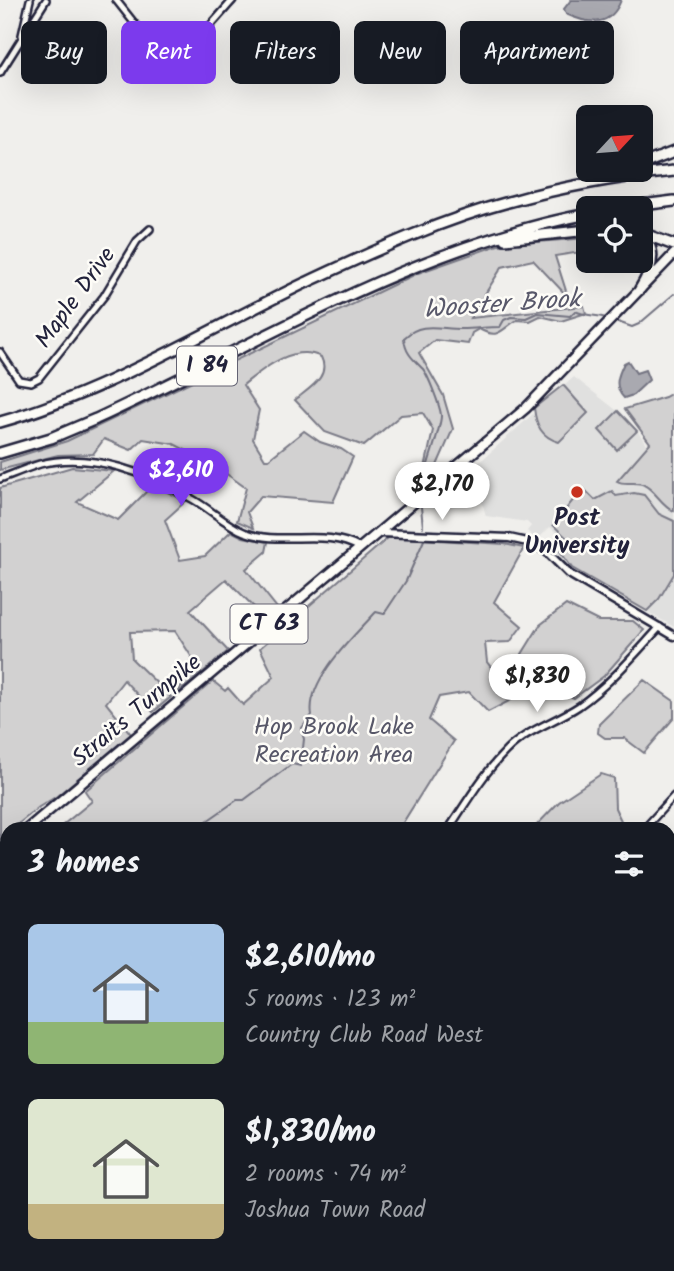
<!DOCTYPE html>
<html lang="en">
<head>
<meta charset="utf-8">
<style>
  :root { --surface:#171b24; --page:#20242c; --text:#f1f3f6; --muted:#9ea1a6; --accent:#7c3aed }
  body { margin:0; font-family:Kalam,sans-serif; background:var(--page); color:var(--text); height:100vh; display:flex; flex-direction:column; font-size:26px; white-space:nowrap }
  * { box-sizing:border-box; margin:0 }
  p { font-size:23px; color:var(--muted) }
  .icon { flex:none; width:38px; height:38px; fill:none; stroke:currentColor; stroke-width:2; stroke-linecap:round; stroke-linejoin:round }
  .map { position:relative; flex:1; overflow:hidden }
  .details { position:absolute; left:0px; top:822px; width:676px; height:450px; display:flex; flex-direction:column; background:var(--surface); border-radius:21px 21px 0 0; box-shadow:0 7px 28px #0002 }
  .details>* { flex:none }
  .guide { position:absolute; left:21px; top:21px; width:634px; height:63px; display:flex; gap:14px }
  .needle { width:46px; rotate:64deg }
  .controls { position:absolute; left:576px; top:105px; display:grid; gap:14px }
  .controls a { display:grid; place-items:center; width:77px; height:77px; border-radius:10px; background:var(--surface); box-shadow:0 7px 28px #0002; font-size:35px }
  .price { position:absolute; translate:-50% -60px; padding:0 16px; border-radius:24px; background:#fff; color:#222; font-size:23px; line-height:46px; filter:drop-shadow(0 2px 4px #0008) }
  .price::after { content:''; position:absolute; left:50%; top:42px; width:21px; height:16px; margin-left:-10px; background:inherit; clip-path:polygon(0 0,100% 0,50% 100%) }
  .price.selected { background:var(--accent); color:#fff }
  ul { padding:0; list-style:none }
  li { display:flex; align-items:center; gap:21px; height:175px; padding:0 28px }
  li span { display:grid; place-items:center; flex:none; width:196px; height:140px; border-radius:10px; color:#555 }
  li>.icon { margin-inline-start:auto }
  span .icon { width:84px; height:84px; fill:#fffc; stroke-width:1 }
  li b { font-size:30px }
  h2 { display:flex; justify-content:space-between; align-items:center; height:84px; padding:0 28px; font-size:30px }
  .pill { padding:0 24px; border-radius:10px; background:var(--surface); box-shadow:0 7px 28px #0002; font-size:24px; line-height:63px }
  .pill.selected { background:var(--accent); color:#fff }
  .map>svg:first-child { display:block }
</style>
</head>
<body>
<div class="map">
<svg width="674" height="1271" viewBox="0 0 674 1271">
  <rect width="100%" height="100%" fill="#f0efec"/>
  <filter id="ink" filterUnits="userSpaceOnUse"><feTurbulence type="fractalNoise" baseFrequency=".0143" numOctaves="2"/><feDisplacementMap in="SourceGraphic" scale="14" xChannelSelector="R" yChannelSelector="G"/><feConvolveMatrix kernelMatrix="1 2 1 2 8 2 1 2 1" color-interpolation-filters="sRGB"/></filter>
  <g filter="url(#ink)">
    <path fill="#e0e0df" d="M 574,377 L 629,420 L 657,458 L 674,445 L 674,627 L 569,567 L 552,552 L 563,539 L 550,527 L 537,540 L 527,531 L 531,526 L 527,522 L 486,516 L 473,468 Z"/>
    <path fill="#d2d1d1" stroke="#7a7a86" stroke-width="2" d="M 588,238 L 588,251 L 555,256 L 568,297 L 533,260 L 502,267 L 470,318 L 584,306 L 586,313 L 561,321 L 540,316 L 530,321 L 517,320 C 500,330 499,340 479,329 L 472,333 L 468,344 L 435,340 L 419,353 L 443,395 L 453,429 L 432,477 L 421,487 L 433,430 L 423,413 L 401,415 L 364,446 L 325,432 L 295,400 C 309,388 331,377 321,357 C 293,343 263,369 243,385 L 259,410 L 253,439 L 265,459 L 269,459 L 304,431 L 320,442 L 341,449 L 353,457 L 333,502 L 261,496 L 247,512 L 253,528 L 237,521 L 246,488 L 214,465 L 174,444 L 143,439 L 131,450 L 104,439 L 93,454 L 58,455 L 0,470 L 0,462 L 67,441 L 418,273 L 498,245 Z
      M 563,385 L 588,413 L 559,442 C 541,437 536,425 534,408 Z
      M 674,392 L 674,511 C 661,505 656,491 644,485 C 635,480 626,486 617,481 L 650,443 L 625,409 L 665,397 Z
      M 618,411 L 637,431 L 617,450 L 599,430 Z
      M 72,467 L 114,471 L 77,502 L 118,520 L 153,485 L 186,501 L 165,520 L 180,560 L 205,556 L 231,531 L 243,537 L 268,542 L 266,552 L 246,569 L 277,608 L 266,619 L 226,579 L 190,610 L 228,651 L 178,693 L 193,659 L 175,631 L 130,632 L 132,659 L 171,697 L 153,712 L 124,680 L 106,703 L 131,734 L 57,796 L 39,807 L 12,829 L 7,830 L 7,834 L 0,839 L 0,488 Z
      M 583,488 L 595,500 L 612,491 L 616,496 L 634,493 L 644,495 L 659,514 L 674,521 L 674,574 L 659,599 L 647,611 L 572,568 L 560,551 L 569,540 L 553,525 Z
      M 389,537 L 504,544 L 524,548 L 494,602 L 522,626 L 510,642 L 485,643 L 487,662 L 515,698 L 488,712 L 469,692 L 439,697 L 429,720 L 454,741 L 399,829 L 58,829 L 92,801 L 85,791 L 213,681 L 225,691 L 228,688 L 243,705 L 274,677 L 260,648 Z
      M 566,605 L 598,621 L 633,621 L 644,630 L 604,676 L 574,698 L 555,690 L 540,673 L 525,679 L 522,654 L 540,625 Z
      M 644,680 L 674,701 L 674,718 L 644,753 L 624,738 L 605,738 L 598,733 L 599,724 Z
      M 601,774 L 614,778 L 615,808 L 625,829 L 604,829 L 596,821 L 588,829 L 533,829 L 559,802 Z
      M 669,845 L 674,847 L 674,1271 L 0,1271 L 0,877 L 7,871 L 7,1265 L 668,1265 Z"/>
    <path fill="#a9a9b0" stroke="#737381" stroke-width="2" d="M 571,0 L 621,0 C 611,27 590,25 566,14 L 564,9 Z
      M 628,361 L 636,373 L 645,370 L 649,380 L 633,395 L 624,398 C 613,387 618,375 624,363 Z"/>
    <g fill="none" stroke-linecap="round" stroke-linejoin="round">
      <path stroke="#737381" stroke-width="2" d="M 615,321 L 632,327 L 639,324 L 674,294
        M 421,489 C 424,472 442,427 441,415 C 440,406 428,375 423,369 C 413,359 405,353 404,338 C 421,321 439,329 461,329 C 474,329 487,327 500,327 L 504,320 L 511,317 L 526,318 L 537,313 L 570,316 L 575,311 C 588,317 594,314 606,318
        M 421,507 L 423,527
        M 194,830 L 237,800 L 244,800 L 292,764 L 301,766 L 304,739 L 301,729 L 312,715 C 306,680 354,636 376,612 L 384,614 L 406,581 L 424,540
        M 0,1000 L 7,1003
        M 0,1177 L 7,1179
        M 66,1265 L 68,1271
        M 665,1271 L 674,1264"/>
      <defs>
        <path id="minor" d="M 116,0 L 154,48 L 170,59 C 187,56 220,14 233,0
          M 22,35 L 30,0
          M 0,73 L 46,0
          M 0,352 L 19,380 L 31,382 L 39,378 L 104,296 L 137,241 L 150,229
          M 0,479 C 13,474 27,468 40,464 C 92,451 150,474 194,500 C 211,510 227,525 244,532 C 281,547 325,527 360,548
          M 448,830 C 466,803 483,774 506,751 C 526,730 555,722 579,706 C 610,684 634,655 660,627
          M 643,830 L 674,796
          M 668,841 L 674,843"/>
        <path id="tertiary" d="M 381,533 L 509,538 L 532,543 L 547,552 L 569,574 L 674,636"/>
        <path id="primary" d="M 26,830 L 526,408 L 674,254
          M 0,851 L 7,845"/>
        <path id="motorway" d="M 640,165 L 674,152
          M 618,208 L 674,201
          M 642,233 L 674,245
          M 505,239 L 588,230
          M 640,289 C 651,271 660,249 640,235
          M 0,422 C 107,392 205,331 305,283 C 372,252 440,220 512,201 C 565,186 619,177 674,171
          M 0,453 L 51,438 L 96,419 C 256,345 413,247 588,214"/>
      </defs>
      <use href="#minor" stroke="#22223b" stroke-width="10"/>
      <use href="#tertiary" stroke="#22223b" stroke-width="11"/>
      <use href="#primary" stroke="#22223b" stroke-width="13"/>
      <use href="#motorway" stroke="#22223b" stroke-width="14"/>
      <use href="#minor" stroke="#fdfcf7" stroke-width="5"/>
      <use href="#tertiary" stroke="#fdfcf7" stroke-width="6"/>
      <use href="#primary" stroke="#fdfcf7" stroke-width="8"/>
      <use href="#motorway" stroke="#fdfcf7" stroke-width="9"/>
    </g>
  </g>
  <circle fill="#c8321e" stroke="#fdfcf7" stroke-width="2.5" cx="577" cy="492" r="7"/>
  <g text-anchor="middle" dominant-baseline="central" stroke-width="5" stroke-linejoin="round" paint-order="stroke">
    <g fill="#fdfcf7" stroke="#646373" stroke-width="2">
      <rect x="177" y="346.5" width="60" height="39" rx="5"/>
      <rect x="230.5" y="604.5" width="77" height="39" rx="5"/>
    </g>
    <g font-size="23" font-weight="bold" fill="#22223b">
      <text x="207" y="366">I 84</text>
      <text x="269" y="624">CT 63</text>
    </g>
    <g font-size="24" fill="#22223b" stroke="#fdfcf7">
      <text transform="translate(76 298) rotate(-54)">Maple Drive</text>
      <text transform="translate(137 711) rotate(-40)">Straits Turnpike</text>
    </g>
    <g font-size="24" font-weight="bold" fill="#22223b" stroke="#fdfcf7">
      <text x="577" y="518">Post<tspan x="577" dy="28">University</tspan></text>
    </g>
    <g font-size="24" fill="#575768" stroke="#fdfcf7">
      <text x="334" y="727">Hop Brook Lake<tspan x="334" dy="28">Recreation Area</tspan></text>
    </g>
    <g font-size="26" font-style="italic" fill="#58586a" stroke="#fdfcf7">
      <text transform="translate(502 305) rotate(-4)">Wooster Brook</text>
    </g>
  </g>
</svg>
<div class="controls">
<a><svg class="needle" viewBox="-14 -14 28 28"><path d="M0-13l5 13h-10z" fill="#e53935"/><path d="M0 13l5-13h-10z" fill="#9ea1a6"/></svg></a>
<a><svg class="icon" aria-label="locate" viewBox="0 0 24 24"><circle cx="12" cy="12" r="6"/><path d="M12 2v4M12 18v4M2 12h4M18 12h4"/></svg></a>
</div>
<b class="price selected" style="left:181px;top:508px">$2,610</b>
<b class="price" style="left:442px;top:522px">$2,170</b>
<b class="price" style="left:537px;top:714px">$1,830</b>
<div class="guide">
<a class="pill">Buy</a>
<a class="pill selected">Rent</a>
<a class="pill">Filters</a>
<a class="pill">New</a>
<a class="pill">Apartment</a>
</div>
<section class="details">
<h2>3 homes<svg class="icon" aria-label="filters" viewBox="0 0 24 24"><path d="M4 7h16M4 17h16"/><circle cx="9" cy="7" r="2"/><circle cx="15" cy="17" r="2"/></svg></h2>
<ul>
<li><span style="background:linear-gradient(#a9c7e8 70%,#8fb573 0)"><svg class="icon" aria-label="home" viewBox="0 0 24 24"><path d="M3 11l9-7 9 7M6 9v11h12V9"/></svg></span><div><b>$2,610/mo</b><p>5 rooms · 123 m²</p><p>Country Club Road West</p></div></li>
<li><span style="background:linear-gradient(#dfe7d0 75%,#c2b280 0)"><svg class="icon" aria-label="home" viewBox="0 0 24 24"><path d="M3 11l9-7 9 7M6 9v11h12V9"/></svg></span><div><b>$1,830/mo</b><p>2 rooms · 74 m²</p><p>Joshua Town Road</p></div></li>
</ul>
</section>
</div>
</body>
</html>
